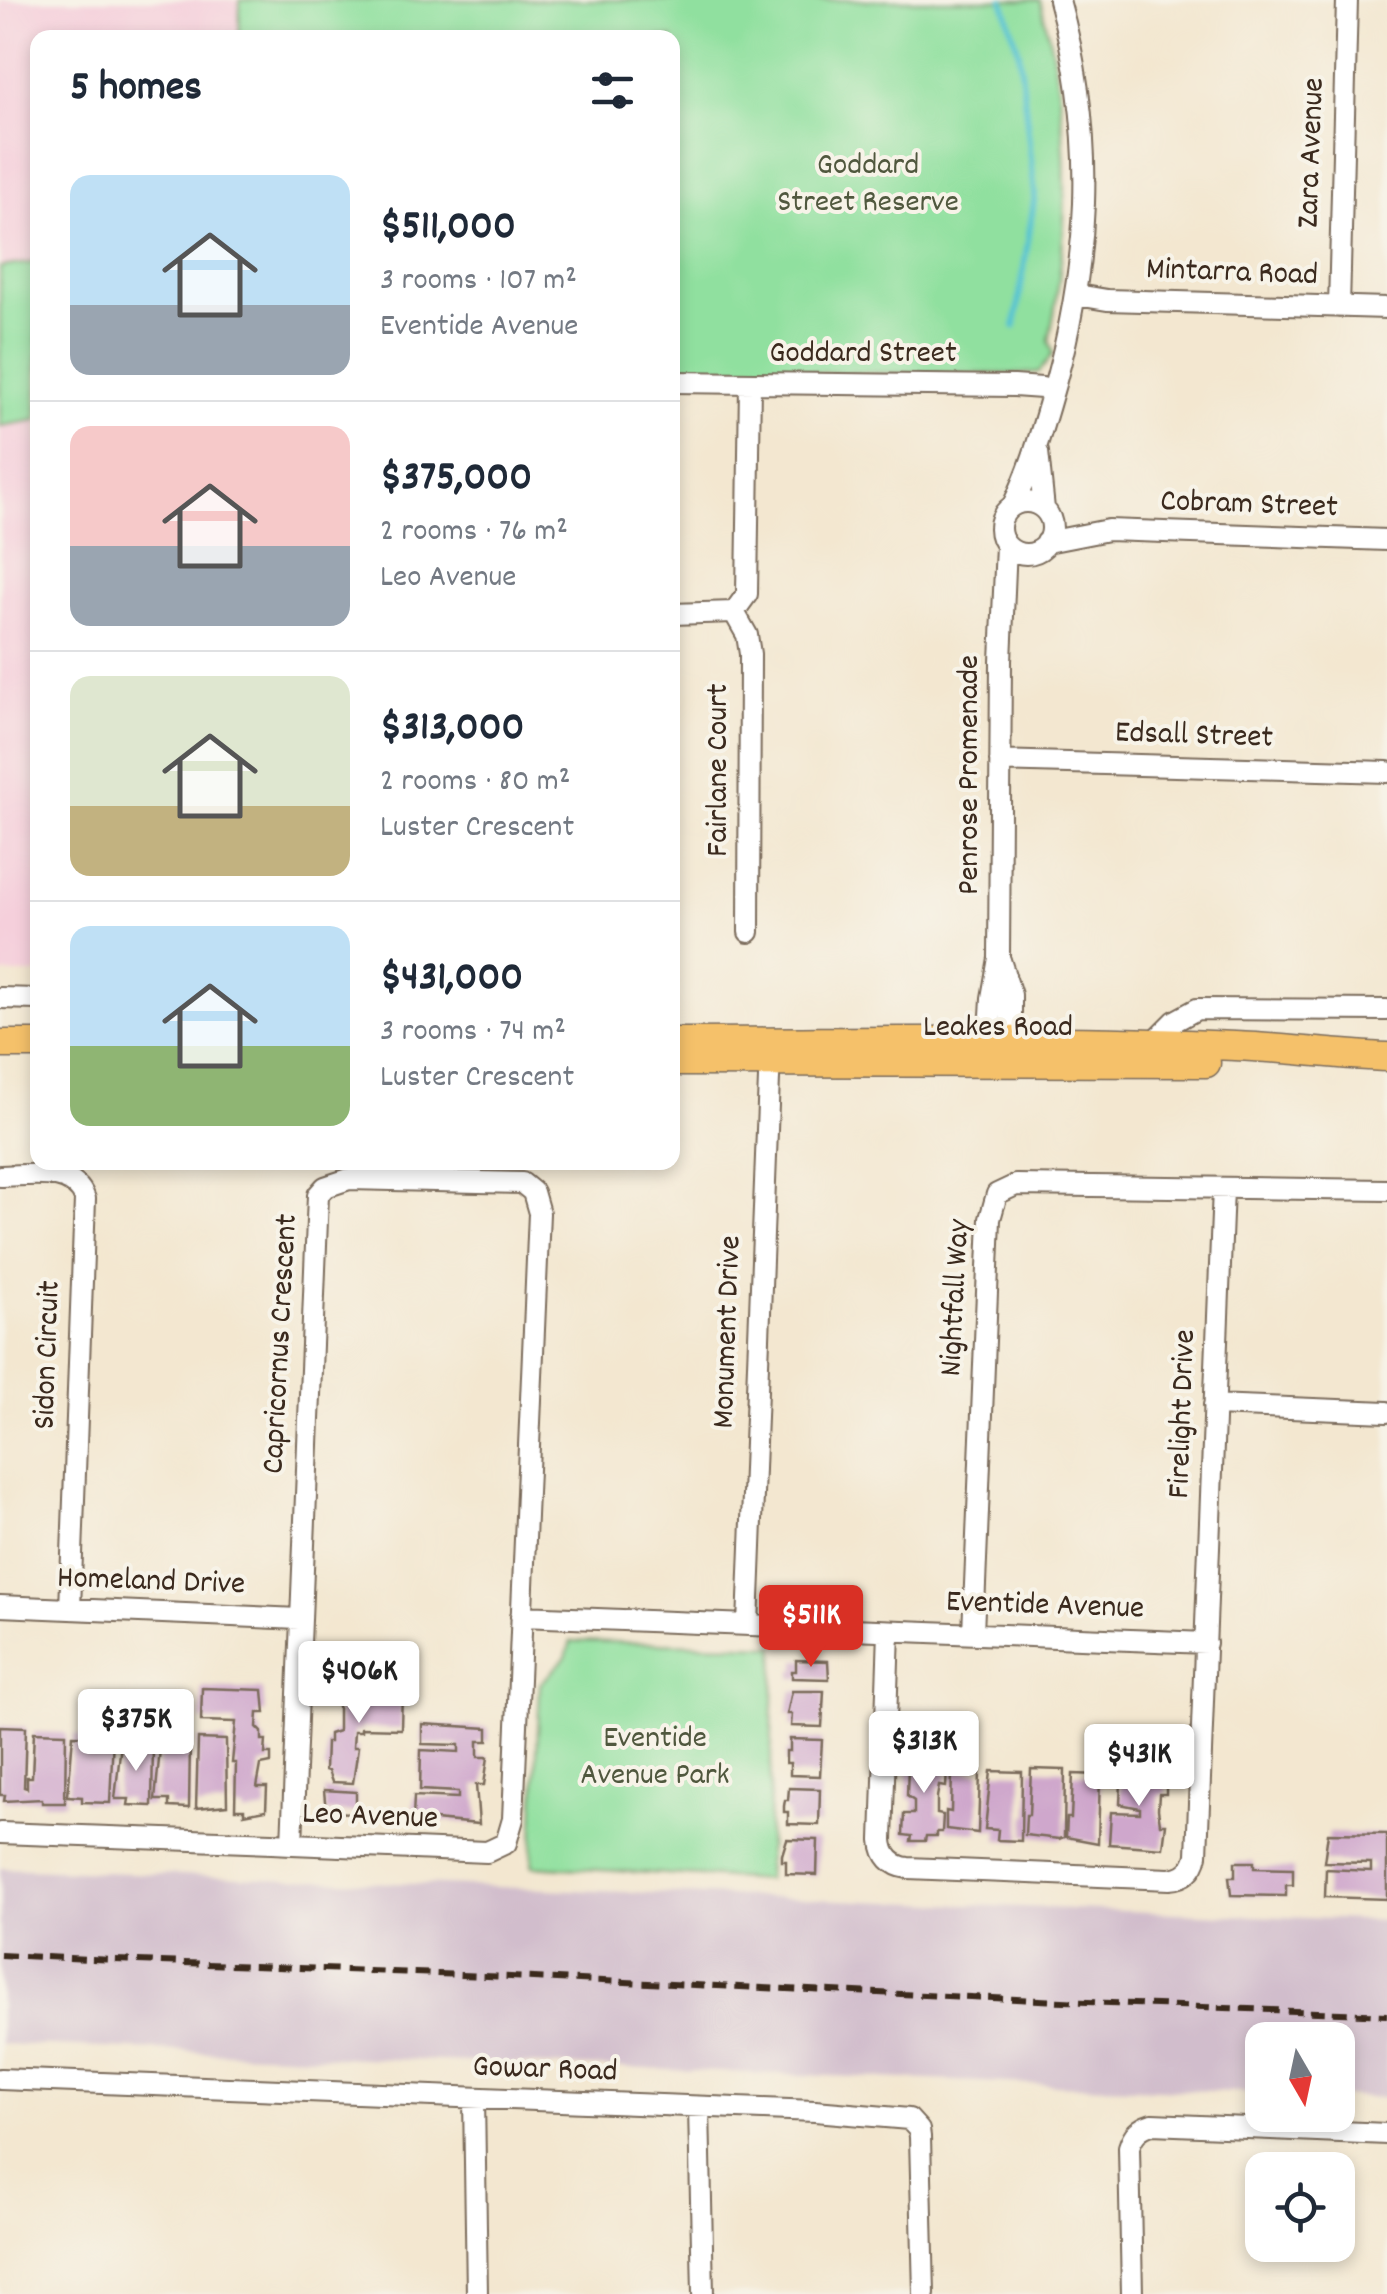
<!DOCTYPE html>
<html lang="en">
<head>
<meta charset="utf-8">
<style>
  :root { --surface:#fff; --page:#f2f2f3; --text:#1f2937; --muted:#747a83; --line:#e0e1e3; --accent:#d93025 }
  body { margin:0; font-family:Dekko,sans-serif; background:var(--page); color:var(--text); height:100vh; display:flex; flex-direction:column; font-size:38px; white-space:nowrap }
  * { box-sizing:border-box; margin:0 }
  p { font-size:32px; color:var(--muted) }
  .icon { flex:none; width:55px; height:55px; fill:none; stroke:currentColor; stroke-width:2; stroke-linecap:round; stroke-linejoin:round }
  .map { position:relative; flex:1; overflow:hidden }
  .sheet { position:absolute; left:30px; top:30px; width:650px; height:1140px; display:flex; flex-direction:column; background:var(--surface); border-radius:20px; box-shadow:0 5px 15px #0003 }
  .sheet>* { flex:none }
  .needle { width:65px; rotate:171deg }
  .fabs { position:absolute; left:1245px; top:2022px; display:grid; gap:20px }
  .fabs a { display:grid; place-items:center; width:110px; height:110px; border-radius:20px; background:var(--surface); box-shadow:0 5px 15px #0003; font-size:50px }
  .price { position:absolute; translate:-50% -85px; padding:0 22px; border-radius:10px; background:#fff; color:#222; font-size:32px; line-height:65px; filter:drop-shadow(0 2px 5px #0008) }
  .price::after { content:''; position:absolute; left:50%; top:60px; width:30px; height:22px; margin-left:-15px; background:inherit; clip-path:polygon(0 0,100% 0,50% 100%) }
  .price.on { background:var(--accent); color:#fff }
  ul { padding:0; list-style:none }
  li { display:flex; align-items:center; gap:30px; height:250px; padding:0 40px }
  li+li { border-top:2px solid var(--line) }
  li span { display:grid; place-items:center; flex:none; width:280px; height:200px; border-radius:20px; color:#555 }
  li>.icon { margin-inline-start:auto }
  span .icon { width:120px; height:120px; fill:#fffc; stroke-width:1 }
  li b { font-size:42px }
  h2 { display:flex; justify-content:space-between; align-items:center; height:120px; padding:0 40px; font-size:42px }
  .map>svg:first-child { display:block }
</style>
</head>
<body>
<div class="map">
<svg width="1387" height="2294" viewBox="0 0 1387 2294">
  <rect width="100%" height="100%" fill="#f7f3e8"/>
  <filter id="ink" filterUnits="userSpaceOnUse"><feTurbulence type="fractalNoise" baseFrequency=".01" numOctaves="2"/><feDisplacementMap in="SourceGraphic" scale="20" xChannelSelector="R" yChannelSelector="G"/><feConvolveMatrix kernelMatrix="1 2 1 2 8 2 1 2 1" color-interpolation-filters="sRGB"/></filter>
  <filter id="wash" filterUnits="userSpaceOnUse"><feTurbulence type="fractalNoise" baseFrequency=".0048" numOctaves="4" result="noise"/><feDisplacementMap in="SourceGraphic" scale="40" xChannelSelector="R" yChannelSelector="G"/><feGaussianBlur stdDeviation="2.25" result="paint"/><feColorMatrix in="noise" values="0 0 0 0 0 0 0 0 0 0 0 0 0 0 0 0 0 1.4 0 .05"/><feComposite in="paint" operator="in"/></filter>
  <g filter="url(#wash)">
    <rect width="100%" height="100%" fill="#f3e7d0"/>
    <path fill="#f5cfdb" d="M 0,0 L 240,0 L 239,37 L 38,38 L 38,974 L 0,974 Z"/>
    <path fill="#d1bdcc" d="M 0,1868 L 1387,1921 L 1387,2098 L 1338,2096 L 1338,2040 L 1262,2040 L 1262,2093 L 0,2044 Z"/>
    <path fill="#90e09f" stroke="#66855e" stroke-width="2.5" d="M 240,0 L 1040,0 C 1071,113 1072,227 1049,341 L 1053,354 L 1039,372 L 1022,374 L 673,371 L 672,38 L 239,38 Z
      M 37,262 L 37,420 L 0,426 L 0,267 Z
      M 571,1641 L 775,1646 L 767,1880 L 532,1866 L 540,1684 L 566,1657 Z"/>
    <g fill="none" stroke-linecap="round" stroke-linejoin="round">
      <path stroke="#58c4d1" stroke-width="6" d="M 1003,0 L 1019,52 L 1035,194 L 1015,327"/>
    </g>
    <g id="blocks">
      <path fill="#cfa7cc" d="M 796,1660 L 828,1661 L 829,1679 L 792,1678 L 792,1671 L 796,1671 Z
        M 202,1688 L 263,1690 L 265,1713 L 258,1713 L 257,1727 L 262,1732 L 262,1740 L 266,1740 L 265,1754 L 271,1754 L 271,1763 L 261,1765 L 257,1787 L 267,1787 L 266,1810 L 244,1814 L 244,1809 L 235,1809 L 236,1763 L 232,1763 L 236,1722 L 201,1721 Z
        M 338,1688 L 402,1690 L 401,1729 L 361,1728 L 361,1731 L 354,1731 L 353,1747 L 358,1747 L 353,1783 L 332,1782 L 328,1771 L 325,1770 L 326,1742 L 329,1742 L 329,1734 L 338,1731 Z
        M 792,1691 L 824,1691 L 822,1727 L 791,1726 L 792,1714 L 787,1714 Z
        M 422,1724 L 488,1728 L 488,1741 L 478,1741 L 478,1757 L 488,1757 L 484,1785 L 476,1785 L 479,1824 L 413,1818 L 414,1796 L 458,1798 L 458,1792 L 420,1790 L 421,1750 L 459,1752 L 459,1745 L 422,1744 Z
        M 0,1726 L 26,1727 L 24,1787 L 27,1788 L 27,1777 L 32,1777 L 34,1732 L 66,1733 L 65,1803 L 42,1803 L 42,1799 L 4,1801 L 5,1795 L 0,1795 Z
        M 73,1735 L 113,1736 L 110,1803 L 82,1802 L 82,1797 L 68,1796 Z
        M 161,1739 L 190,1740 L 189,1808 L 169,1807 L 169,1800 L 155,1800 Z
        M 198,1739 L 226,1740 L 227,1805 L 196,1808 Z
        M 790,1739 L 822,1740 L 820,1776 L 790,1775 L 790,1763 L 786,1763 L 786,1751 L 790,1751 Z
        M 121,1743 L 153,1745 L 152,1806 L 128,1805 L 129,1799 L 115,1799 Z
        M 916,1750 L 938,1751 L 941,1771 L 947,1771 L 946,1787 L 939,1786 L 937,1797 L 937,1814 L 943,1815 L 942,1832 L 937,1832 L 937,1836 L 926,1836 L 925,1841 L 911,1841 L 912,1836 L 903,1835 L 904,1814 L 914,1814 L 914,1801 L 907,1796 L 908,1764 L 912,1764 Z
        M 1031,1769 L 1065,1770 L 1064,1837 L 1059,1839 L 1025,1835 L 1026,1815 L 1029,1815 Z
        M 1113,1769 L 1166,1770 L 1166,1794 L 1159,1794 L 1158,1809 L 1160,1824 L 1166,1824 L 1163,1848 L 1109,1844 L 1111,1812 L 1140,1813 L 1140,1808 L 1120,1804 L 1121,1782 L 1112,1782 Z
        M 952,1771 L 980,1772 L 978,1833 L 946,1829 L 946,1811 L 951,1812 Z
        M 991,1771 L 1022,1772 L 1021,1841 L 997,1840 L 998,1830 L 985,1829 Z
        M 1073,1774 L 1100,1775 L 1098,1843 L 1066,1837 L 1067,1818 L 1071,1818 Z
        M 789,1788 L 820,1789 L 819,1825 L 788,1824 L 788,1812 L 784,1812 L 784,1806 L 785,1800 L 788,1800 Z
        M 324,1790 L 356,1792 L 356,1813 L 326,1812 Z
        M 1328,1833 L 1387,1834 L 1387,1899 L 1325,1897 L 1326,1869 L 1371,1871 L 1371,1863 L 1324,1862 Z
        M 787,1839 L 818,1840 L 817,1875 L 786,1874 L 786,1861 L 782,1861 L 782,1855 Z
        M 1235,1862 L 1254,1862 L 1254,1868 L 1293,1869 L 1293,1885 L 1286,1885 L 1286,1896 L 1231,1895 L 1229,1877 L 1235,1877 Z"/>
    </g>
  </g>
  <g filter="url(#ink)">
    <use href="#blocks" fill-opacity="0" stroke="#7b6c5c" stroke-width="2.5"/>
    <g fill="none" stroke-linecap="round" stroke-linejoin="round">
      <defs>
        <path id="minor" d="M 1077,295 L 1107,300 L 1387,308
          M 1339,307 L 1347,0
          M 672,382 L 1014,386 L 1042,388 L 1052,394
          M 1038,452 L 1044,509
          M1000 528a26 26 0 1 1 52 0a26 26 0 1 1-52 0Z
          M 1013,505 C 1029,473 1039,439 1049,405 C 1090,268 1098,139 1059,0
          M 1047,542 L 1108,530 L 1387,540
          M 734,612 L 747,635 L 750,654 L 749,932
          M 672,614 L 734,612 L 747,594 L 750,384
          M 1000,761 L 1387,772
          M 1000,960 L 1011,995 L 1011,1054
          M 0,998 L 38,999
          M 1152,1044 L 1175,1021 L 1197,1009 L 1387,1010
          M 989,1051 L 992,998 L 999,958 L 1001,661 L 1006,545
          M 0,1176 C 29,1176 74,1166 85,1199 L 70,1609
          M 1214,1405 L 1387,1412
          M 0,1606 L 299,1619
          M 521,1616 L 1206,1643
          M 748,1625 L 770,1052
          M 889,1631 L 882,1840 C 883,1856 892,1866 908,1868 L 1169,1879 C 1184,1878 1194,1870 1197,1855 L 1223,1188
          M 973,1633 L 990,1219 L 997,1194 L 1016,1185 L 1387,1190
          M 0,1833 L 272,1843 L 292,1844 L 487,1852 L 506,1843 L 513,1819 L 539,1213 L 533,1192 L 522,1183 L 349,1179 L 325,1187 L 318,1195 L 292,1844
          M 0,2079 L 815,2111 L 909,2119 L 919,2130 L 920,2137 L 924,2294
          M 474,2098 L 477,2294
          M 699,2107 L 703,2294
          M 1132,2294 L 1129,2147 C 1133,2134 1139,2128 1152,2124 L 1387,2134"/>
        <path id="major" d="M 672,1042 C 860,1042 1048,1037 1235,1046 C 1286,1048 1336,1055 1387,1057
          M 0,1044 L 38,1044
          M 672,1062 L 1206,1063"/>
      </defs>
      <use href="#minor" stroke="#7b6c5c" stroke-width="24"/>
      <use href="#major" stroke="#7b6c5c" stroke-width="31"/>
      <use href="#minor" stroke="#fff" stroke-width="20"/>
      <use href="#major" stroke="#f5c16b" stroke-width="28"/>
      <path stroke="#3b2a1e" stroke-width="6" stroke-dasharray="15 8" stroke-linecap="butt" d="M 0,1955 L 1387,2015"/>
    </g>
  </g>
  <g text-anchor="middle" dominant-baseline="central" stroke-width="8" stroke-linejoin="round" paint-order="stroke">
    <g font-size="32" fill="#3b2a1e" stroke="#f7f3e8">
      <text transform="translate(1313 153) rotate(-88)">Zara Avenue</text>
      <text transform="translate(1232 274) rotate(2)">Mintarra Road</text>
      <text x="863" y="355">Goddard Street</text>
      <text transform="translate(1249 506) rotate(2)">Cobram Street</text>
      <text transform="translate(1194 737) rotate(2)">Edsall Street</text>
      <text transform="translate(720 770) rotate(-90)">Fairlane Court</text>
      <text transform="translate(971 775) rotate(-90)">Penrose Promenade</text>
      <text x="998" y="1029">Leakes Road</text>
      <text transform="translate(957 1298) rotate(-87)">Nightfall Way</text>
      <text transform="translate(729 1332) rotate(-88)">Monument Drive</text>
      <text transform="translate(282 1344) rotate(-87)">Capricornus Crescent</text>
      <text transform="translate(49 1355) rotate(-88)">Sidon Circuit</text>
      <text transform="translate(1184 1414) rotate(-88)">Firelight Drive</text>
      <text transform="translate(151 1583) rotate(2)">Homeland Drive</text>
      <text transform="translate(1045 1607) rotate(2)">Eventide Avenue</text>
      <text transform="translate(370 1818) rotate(2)">Leo Avenue</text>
      <text transform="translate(545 2071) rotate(2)">Gowar Road</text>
    </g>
    <g font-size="32" fill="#50583e" stroke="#f7f3e8">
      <text x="868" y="167">Goddard<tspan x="868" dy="37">Street Reserve</tspan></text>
      <text x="655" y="1740">Eventide<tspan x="655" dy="37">Avenue Park</tspan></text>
    </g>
  </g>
</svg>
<div class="fabs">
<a><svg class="needle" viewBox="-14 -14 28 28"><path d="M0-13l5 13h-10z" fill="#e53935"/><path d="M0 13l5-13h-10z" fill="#747a83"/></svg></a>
<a><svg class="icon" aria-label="locate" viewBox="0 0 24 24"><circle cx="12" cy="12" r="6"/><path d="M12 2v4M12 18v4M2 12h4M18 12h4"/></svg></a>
</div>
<b class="price on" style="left:811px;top:1670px">$511K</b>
<b class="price" style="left:359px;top:1726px">$406K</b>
<b class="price" style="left:136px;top:1774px">$375K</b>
<b class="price" style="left:924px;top:1796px">$313K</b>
<b class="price" style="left:1139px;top:1809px">$431K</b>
<section class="sheet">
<h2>5 homes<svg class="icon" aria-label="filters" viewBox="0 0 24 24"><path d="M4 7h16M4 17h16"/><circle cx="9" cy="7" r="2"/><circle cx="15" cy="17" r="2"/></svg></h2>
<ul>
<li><span style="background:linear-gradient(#bfe0f5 65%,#9aa5b1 0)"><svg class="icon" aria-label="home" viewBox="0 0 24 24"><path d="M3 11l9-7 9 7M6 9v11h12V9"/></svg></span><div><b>$511,000</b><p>3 rooms · 107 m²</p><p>Eventide Avenue</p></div></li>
<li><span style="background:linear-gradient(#f6c9c9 60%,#9aa5b1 0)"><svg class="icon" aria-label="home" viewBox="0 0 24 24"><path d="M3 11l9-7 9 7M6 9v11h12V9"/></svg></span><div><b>$375,000</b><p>2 rooms · 76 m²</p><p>Leo Avenue</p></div></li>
<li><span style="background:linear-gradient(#dfe7d0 65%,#c2b280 0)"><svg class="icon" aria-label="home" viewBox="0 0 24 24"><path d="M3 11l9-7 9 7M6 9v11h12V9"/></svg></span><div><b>$313,000</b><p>2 rooms · 80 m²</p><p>Luster Crescent</p></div></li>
<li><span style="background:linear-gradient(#bfe0f5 60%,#8fb573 0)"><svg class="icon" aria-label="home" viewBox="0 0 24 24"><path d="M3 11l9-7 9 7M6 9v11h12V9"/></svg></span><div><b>$431,000</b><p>3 rooms · 74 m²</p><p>Luster Crescent</p></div></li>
</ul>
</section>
</div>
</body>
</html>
